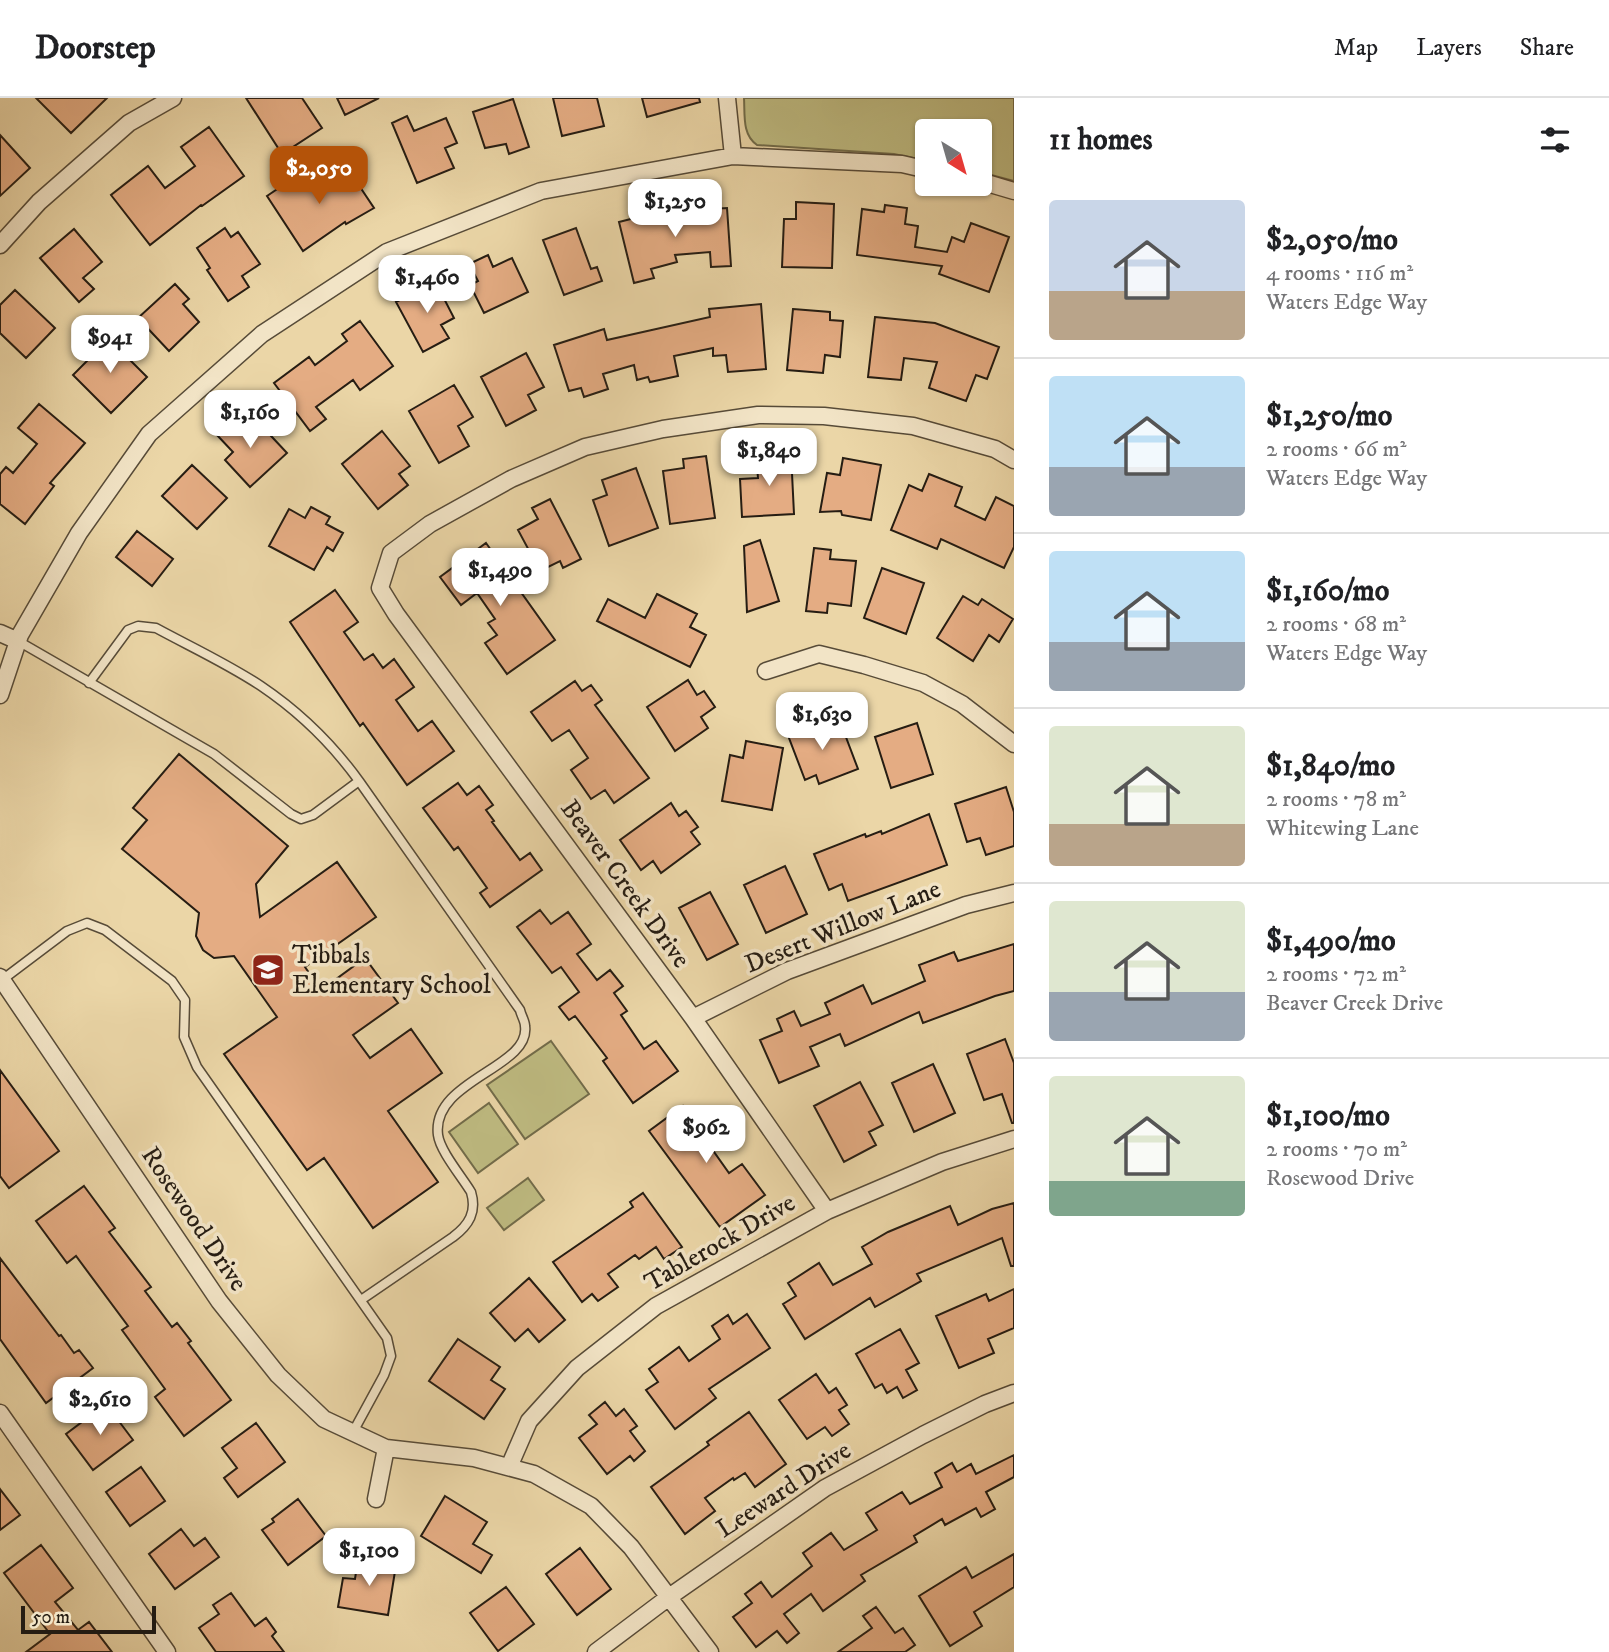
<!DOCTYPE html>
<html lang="en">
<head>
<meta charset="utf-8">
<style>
  :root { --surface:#fff; --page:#f2f2f2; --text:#202124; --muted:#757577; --line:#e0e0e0; --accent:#b45309 }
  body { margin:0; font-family:"IM FELL DW Pica",serif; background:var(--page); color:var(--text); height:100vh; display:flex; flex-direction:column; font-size:26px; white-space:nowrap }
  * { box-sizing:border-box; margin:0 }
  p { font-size:23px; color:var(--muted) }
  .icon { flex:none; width:38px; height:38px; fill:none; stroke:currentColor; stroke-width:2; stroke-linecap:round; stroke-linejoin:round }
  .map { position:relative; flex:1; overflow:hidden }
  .side { display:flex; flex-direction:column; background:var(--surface); width:595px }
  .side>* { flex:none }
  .needle { width:46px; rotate:143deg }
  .controls { position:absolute; left:915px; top:21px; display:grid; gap:14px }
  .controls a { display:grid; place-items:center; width:77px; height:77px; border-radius:7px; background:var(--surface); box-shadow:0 2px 5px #0004; font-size:35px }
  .scale { position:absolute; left:21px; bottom:18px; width:135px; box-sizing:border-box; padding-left:7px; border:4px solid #261d13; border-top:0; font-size:19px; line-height:24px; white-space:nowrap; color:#261d13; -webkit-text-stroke:5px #f2e4c6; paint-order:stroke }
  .price { position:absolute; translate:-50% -60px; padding:0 16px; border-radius:14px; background:#fff; color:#222; font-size:23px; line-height:46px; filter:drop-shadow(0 2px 4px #0008) }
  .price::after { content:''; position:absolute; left:50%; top:42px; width:21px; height:16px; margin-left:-10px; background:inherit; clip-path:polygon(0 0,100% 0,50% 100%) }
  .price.active { background:var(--accent); color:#fff }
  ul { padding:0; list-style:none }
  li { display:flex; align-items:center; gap:21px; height:175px; padding:0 35px }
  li+li { border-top:2px solid var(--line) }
  li span { display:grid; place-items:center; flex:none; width:196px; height:140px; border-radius:7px; color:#555 }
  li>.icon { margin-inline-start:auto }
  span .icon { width:84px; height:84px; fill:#fffc; stroke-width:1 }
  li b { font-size:30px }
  h2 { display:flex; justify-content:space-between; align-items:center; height:84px; padding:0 35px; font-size:30px }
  header { display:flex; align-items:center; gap:42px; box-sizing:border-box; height:98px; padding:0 35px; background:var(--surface); border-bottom:2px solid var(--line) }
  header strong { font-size:33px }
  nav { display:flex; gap:38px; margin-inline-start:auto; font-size:24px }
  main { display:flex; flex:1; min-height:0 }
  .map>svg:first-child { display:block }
</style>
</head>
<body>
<header>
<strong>Doorstep</strong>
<nav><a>Map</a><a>Layers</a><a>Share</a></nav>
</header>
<main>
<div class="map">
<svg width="1014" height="1554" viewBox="0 0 1014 1554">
  <rect width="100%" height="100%" fill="#ebd6a7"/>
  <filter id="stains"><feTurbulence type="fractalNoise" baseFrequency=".00286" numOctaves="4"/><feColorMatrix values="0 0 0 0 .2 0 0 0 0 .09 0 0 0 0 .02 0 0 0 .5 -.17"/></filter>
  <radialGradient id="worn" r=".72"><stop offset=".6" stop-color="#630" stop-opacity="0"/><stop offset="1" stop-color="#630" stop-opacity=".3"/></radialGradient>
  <path fill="#bfbc82" stroke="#726c4a" stroke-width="2" d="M 744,0 L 1014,0 L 1014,83 L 980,74 L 980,33 L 928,33 L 927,63 L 894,56 L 757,47 C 742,37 745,17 744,0 Z
    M 551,943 L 589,996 L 525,1041 L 487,987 Z
    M 489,1005 L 518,1046 L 478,1075 L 449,1034 Z
    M 528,1080 L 544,1102 L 504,1132 L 487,1110 Z"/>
  <path fill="#e4ac83" stroke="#261d13" stroke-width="2" d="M 36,0 L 107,0 L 71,35 Z
    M 246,0 L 302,0 L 322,30 L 282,56 Z
    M 337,0 L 379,0 L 345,17 Z
    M 553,0 L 597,0 L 604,28 L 562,38 Z
    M 642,0 L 699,0 L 700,4 L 647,19 Z
    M 513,1 L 529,49 L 509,56 L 506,46 L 485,50 L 473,14 Z
    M 407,18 L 414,33 L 446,20 L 457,45 L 445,50 L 454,70 L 417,85 L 392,25 Z
    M 209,29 L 244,78 L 202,108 L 201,107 L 150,147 L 111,97 L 148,68 L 165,90 L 195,68 L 181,49 Z
    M 0,37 L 30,70 L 0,98 Z
    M 348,71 L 374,110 L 346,126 L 345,124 L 303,153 L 267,98 L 301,75 L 313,91 Z
    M 796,104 L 834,106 L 832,170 L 782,169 L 784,121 L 796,121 Z
    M 885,107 L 907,110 L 905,126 L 918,128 L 915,149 L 947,154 L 952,139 L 964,144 L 971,125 L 1009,139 L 989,194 L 939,176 L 942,168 L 857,157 L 862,111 L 884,114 Z
    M 727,110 L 731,168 L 711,169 L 710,154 L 675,157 L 677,164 L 651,171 L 654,180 L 634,185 L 619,124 L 658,114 Z
    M 225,130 L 231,139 L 238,134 L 260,166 L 242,178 L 249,189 L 228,203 L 207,172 L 210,170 L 197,150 Z
    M 576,130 L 591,171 L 597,169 L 602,183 L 564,197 L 543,142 Z
    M 74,131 L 102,164 L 83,180 L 94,191 L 79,204 L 40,160 Z
    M 488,157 L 493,169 L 512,160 L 528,194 L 484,215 L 470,187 L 478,183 L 469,166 Z
    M 435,183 L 454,220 L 441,227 L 449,240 L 423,254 L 396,204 Z
    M 175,186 L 189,201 L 183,206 L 199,224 L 169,253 L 138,220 Z
    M 15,192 L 55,230 L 26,260 L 0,235 L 0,207 Z
    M 761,206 L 766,271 L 728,274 L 726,257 L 713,258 L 713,250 L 674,258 L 678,278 L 650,284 L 648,279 L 637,282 L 634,267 L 603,276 L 608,291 L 584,299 L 581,290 L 569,293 L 554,247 L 604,231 L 607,242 L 710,219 L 709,211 Z
    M 793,211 L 830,214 L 830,222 L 843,223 L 840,259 L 825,257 L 823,275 L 787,272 Z
    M 875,219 L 935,225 L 999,249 L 987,281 L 976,277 L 966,303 L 929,290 L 937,264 L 904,260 L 901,282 L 868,279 Z
    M 360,223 L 393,268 L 360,292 L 353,282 L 316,309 L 326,321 L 310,333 L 274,285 L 309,259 L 315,267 L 347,243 L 342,236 Z
    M 105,237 L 147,279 L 111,315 L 73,277 L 94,256 L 91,252 Z
    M 526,255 L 544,289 L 528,297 L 536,312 L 506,328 L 481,279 Z
    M 454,287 L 473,319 L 458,328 L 469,348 L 439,365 L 409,313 Z
    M 39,306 L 85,345 L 50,385 L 54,388 L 25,426 L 0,406 L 0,376 L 6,369 L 13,375 L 37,346 L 18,330 Z
    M 235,319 L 248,333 L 258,324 L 287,355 L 250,389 L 225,362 L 233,354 L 216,336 Z
    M 382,333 L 410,368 L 399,376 L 408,387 L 378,411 L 342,366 Z
    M 791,355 L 794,416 L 742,419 L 740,381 L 758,380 L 756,357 Z
    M 706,358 L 715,420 L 670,426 L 663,373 L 684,370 L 683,361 Z
    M 843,360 L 881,367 L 871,422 L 842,417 L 841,413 L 820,414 L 827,375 L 840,377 Z
    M 192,367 L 227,400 L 197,431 L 162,398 Z
    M 636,370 L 658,430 L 609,448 L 593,402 L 607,397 L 602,382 Z
    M 929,376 L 962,389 L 955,408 L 985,422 L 996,399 L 1014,408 L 1014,449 L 1004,470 L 941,441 L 937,451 L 891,432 L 909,387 L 922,393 Z
    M 550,401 L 581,461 L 563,470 L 560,463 L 540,473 L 518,432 L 538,421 L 532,410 Z
    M 311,409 L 330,419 L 326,426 L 343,435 L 333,453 L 327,449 L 314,472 L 269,448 L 289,411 L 305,420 Z
    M 137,433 L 173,461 L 152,488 L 116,459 Z
    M 760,442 L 779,503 L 747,514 L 744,448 Z
    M 486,445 L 555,542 L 507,576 L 485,545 L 497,537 L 488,525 L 495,521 L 477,495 L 461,507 L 440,479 Z
    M 814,450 L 831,452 L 830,461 L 856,463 L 851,508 L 828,505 L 827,515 L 806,513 Z
    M 882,470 L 924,485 L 906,536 L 864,520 Z
    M 335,492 L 358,524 L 344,534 L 364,562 L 373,556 L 383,570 L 394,561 L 414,589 L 396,602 L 418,633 L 432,623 L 454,653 L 407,687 L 363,625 L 360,628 L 290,524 Z
    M 657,496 L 697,516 L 690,529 L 706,537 L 690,569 L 597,523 L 608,501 L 645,520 Z
    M 963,498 L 978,507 L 982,501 L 1013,521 L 999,544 L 989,537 L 973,563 L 937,540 Z
    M 688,582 L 697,597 L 704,593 L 715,609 L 701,619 L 708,630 L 675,653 L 647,609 Z
    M 575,583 L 582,593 L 591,587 L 602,602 L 595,607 L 649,680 L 614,705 L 605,692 L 591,701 L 571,672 L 588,660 L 569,632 L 552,643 L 531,614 Z
    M 824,621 L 831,638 L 844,634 L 858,671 L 819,686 L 816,677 L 805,682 L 789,640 L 789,634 Z
    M 917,625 L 933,676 L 891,690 L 875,639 Z
    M 746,643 L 783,650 L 772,712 L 722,703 L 730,657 L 743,660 Z
    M 179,656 L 288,748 L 256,786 L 260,819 L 337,764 L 376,819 L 305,869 L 321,892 L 365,860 L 398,905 L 353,937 L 370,960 L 411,931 L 442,975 L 388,1013 L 438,1084 L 373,1130 L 324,1060 L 307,1072 L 224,956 L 277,919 L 234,858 L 214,860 L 203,852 L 196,838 L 199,815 L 122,751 L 147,722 L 133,710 Z
    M 458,685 L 467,697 L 479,688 L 493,707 L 486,712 L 494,723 L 492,724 L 520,762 L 530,755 L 542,772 L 490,809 L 480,795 L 487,790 L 458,749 L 454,752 L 423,710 Z
    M 1006,689 L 1014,714 L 1014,748 L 986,757 L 980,740 L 967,744 L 955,706 Z
    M 671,705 L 679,718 L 686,713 L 698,729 L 691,734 L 700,746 L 661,775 L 653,763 L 641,772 L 620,742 Z
    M 929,716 L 947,767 L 848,803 L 842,786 L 829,792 L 814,756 L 865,736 L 866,739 L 881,733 L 882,736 Z
    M 785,768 L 807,816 L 766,835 L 744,787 Z
    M 710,794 L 738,846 L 707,862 L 679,810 Z
    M 540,812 L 551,826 L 568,814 L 591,846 L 577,856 L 597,882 L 610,872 L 623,888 L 614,895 L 627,913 L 621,917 L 644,951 L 656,943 L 678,973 L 633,1005 L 603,963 L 607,960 L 575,918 L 569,922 L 559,909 L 579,894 L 561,869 L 552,875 L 517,829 Z
    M 1014,846 L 1014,893 L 995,898 L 923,925 L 919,914 L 845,948 L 840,936 L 810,949 L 819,968 L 779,985 L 760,942 L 782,933 L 777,921 L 794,913 L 801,928 L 830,916 L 825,905 L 863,887 L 872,906 L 925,883 L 919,867 L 954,854 L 958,863 Z
    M 1005,941 L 1014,965 L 1014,1025 L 1012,1025 L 1002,996 L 984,1002 L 967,956 Z
    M 933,966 L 955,1015 L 914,1034 L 892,985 Z
    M 0,972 L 59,1053 L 9,1090 L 0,1078 Z
    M 860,984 L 883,1027 L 869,1034 L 876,1047 L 844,1064 L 814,1008 Z
    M 683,1008 L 692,1020 L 704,1011 L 718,1031 L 711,1036 L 719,1047 L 712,1051 L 729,1075 L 742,1066 L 765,1097 L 720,1129 L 649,1033 Z
    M 84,1088 L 115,1130 L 109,1134 L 151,1189 L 145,1193 L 172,1229 L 177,1225 L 191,1243 L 188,1245 L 231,1302 L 184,1338 L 155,1299 L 165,1291 L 122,1232 L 128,1228 L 76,1158 L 67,1165 L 36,1123 Z
    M 643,1095 L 682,1149 L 664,1161 L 656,1149 L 639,1161 L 635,1157 L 608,1176 L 618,1189 L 598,1203 L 592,1196 L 582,1204 L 553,1164 L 633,1109 L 630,1104 Z
    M 1014,1105 L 1014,1168 L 1011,1168 L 1002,1140 L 917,1176 L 921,1183 L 875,1209 L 870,1200 L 805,1241 L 783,1206 L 796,1198 L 788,1185 L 819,1165 L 833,1187 L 872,1166 L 862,1149 L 888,1134 L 950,1108 L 958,1127 L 992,1111 Z
    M 0,1160 L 59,1238 L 61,1237 L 74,1255 L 79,1252 L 93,1270 L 46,1305 L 0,1241 Z
    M 529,1180 L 565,1222 L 539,1244 L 528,1231 L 515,1243 L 490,1215 Z
    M 1014,1191 L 1014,1230 L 988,1241 L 994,1255 L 959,1270 L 936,1218 L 986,1196 L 989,1203 Z
    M 747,1216 L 770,1250 L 709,1291 L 716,1300 L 675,1331 L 646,1292 L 658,1284 L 649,1271 L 679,1249 L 689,1263 L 720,1241 L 712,1228 L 728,1217 L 733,1226 Z
    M 900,1231 L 919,1265 L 906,1272 L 917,1292 L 903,1300 L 897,1289 L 887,1295 L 882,1286 L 875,1290 L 856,1256 Z
    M 458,1241 L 500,1269 L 491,1282 L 505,1291 L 484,1321 L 429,1283 Z
    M 816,1276 L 829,1295 L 836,1290 L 847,1307 L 839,1312 L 849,1326 L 832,1338 L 825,1329 L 807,1341 L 779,1302 Z
    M 605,1304 L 616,1318 L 624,1311 L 637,1328 L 630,1333 L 645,1353 L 634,1363 L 630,1358 L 607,1376 L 579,1340 L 597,1326 L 589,1317 Z
    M 106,1306 L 133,1342 L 93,1372 L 66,1336 Z
    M 749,1314 L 786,1366 L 755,1389 L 745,1375 L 734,1382 L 733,1380 L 705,1400 L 715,1413 L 685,1436 L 651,1389 L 709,1347 L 707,1344 Z
    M 256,1325 L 285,1364 L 238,1399 L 224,1380 L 237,1370 L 222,1350 Z
    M 1014,1357 L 1014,1379 L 986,1394 L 995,1411 L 981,1419 L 976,1410 L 945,1427 L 942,1421 L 914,1438 L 917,1444 L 861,1477 L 865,1483 L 823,1513 L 811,1496 L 784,1516 L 799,1535 L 787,1545 L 777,1533 L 756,1549 L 733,1519 L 752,1505 L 745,1496 L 761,1484 L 772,1499 L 812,1468 L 803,1455 L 831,1435 L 844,1452 L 877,1432 L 866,1415 L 902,1394 L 910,1406 L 942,1389 L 935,1375 L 952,1365 L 957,1374 L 971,1366 L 976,1376 Z
    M 141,1369 L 165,1403 L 130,1428 L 106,1394 Z
    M 0,1391 L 20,1417 L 0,1432 Z
    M 445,1398 L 487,1424 L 473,1446 L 492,1457 L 481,1475 L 421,1438 Z
    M 298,1401 L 326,1438 L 288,1467 L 262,1432 L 274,1424 L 272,1421 Z
    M 181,1431 L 194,1448 L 205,1440 L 219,1459 L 175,1491 L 149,1456 Z
    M 41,1447 L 73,1490 L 55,1504 L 78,1532 L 89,1524 L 112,1554 L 26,1554 L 50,1536 L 4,1475 Z
    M 580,1450 L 611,1491 L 577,1517 L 546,1476 Z
    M 1014,1456 L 1014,1489 L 974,1514 L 982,1528 L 950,1548 L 919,1498 L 966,1469 L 972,1480 Z
    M 358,1461 L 396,1467 L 388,1517 L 338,1509 L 343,1480 L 355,1481 Z
    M 506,1489 L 534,1526 L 498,1553 L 470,1515 Z
    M 231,1495 L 255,1528 L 266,1520 L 276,1534 L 272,1538 L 284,1554 L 216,1554 L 199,1530 L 219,1516 L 213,1507 Z
    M 876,1509 L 895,1535 L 903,1530 L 915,1547 L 905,1554 L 838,1554 L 872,1530 L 863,1518 Z"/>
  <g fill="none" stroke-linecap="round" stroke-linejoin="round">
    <defs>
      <path id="service" d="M 18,543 L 214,656 L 291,716 L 301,721 L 313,717 L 359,683 C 333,647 298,613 261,588 C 228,566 191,549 156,530 L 138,528 L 128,532 L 89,585
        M 359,683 L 520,912 C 521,917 525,923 525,928 C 531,970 431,982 438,1037 C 440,1053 462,1079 471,1094 C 477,1114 469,1127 453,1139 L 361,1202
        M 2,882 L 67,833 L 87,825 L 105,832 L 172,883 L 185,902 L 184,939 L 197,969 L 387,1240 L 391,1258 L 384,1277 L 353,1334"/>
      <path id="minor" d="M 727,0 L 733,58
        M 980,83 L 1014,93
        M 0,147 L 39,104 L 129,25 L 173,0
        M 0,535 L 18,543
        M 766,573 L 819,556 L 864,567 L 923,585 L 962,606 L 1014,646
        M 0,597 L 20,537 L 79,435 L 149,336 L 262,236 L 387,154 L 541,93 L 733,58 L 902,66 L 928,72
        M 0,879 L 219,1203 L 278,1277 L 324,1321 L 386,1350 L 474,1360 L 534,1376 L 591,1408 L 631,1449 L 710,1554
        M 693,920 L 787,873 L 966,807 L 1014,795
        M 827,1113 L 693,920 L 396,516 L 380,490 L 391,455 L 430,426 L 511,381 L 585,349 L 663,331 L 758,317 L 824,318 L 913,328 L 995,351 L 1014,362
        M 0,1315 L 167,1554
        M 509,1369 L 529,1323 L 577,1270 L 656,1208 L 827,1113 L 942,1064 L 1014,1041
        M 376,1401 L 386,1350
        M 596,1554 L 669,1499 L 825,1390 L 923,1337 L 985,1306 L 1014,1295"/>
    </defs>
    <use href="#service" stroke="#574b38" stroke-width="11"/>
    <use href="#minor" stroke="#574b38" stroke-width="19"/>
    <use href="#service" stroke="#f2e4c6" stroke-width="8"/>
    <use href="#minor" stroke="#f2e4c6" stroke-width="16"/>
  </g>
  <defs>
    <symbol id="school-square" viewBox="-11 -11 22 22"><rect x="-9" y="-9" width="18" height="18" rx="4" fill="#8f2418" stroke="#f2e4c6"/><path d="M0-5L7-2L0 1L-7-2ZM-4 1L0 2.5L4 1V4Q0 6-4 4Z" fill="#fff"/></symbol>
  </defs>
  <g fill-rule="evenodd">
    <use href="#school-square" x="249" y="853" width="38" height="38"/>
  </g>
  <g text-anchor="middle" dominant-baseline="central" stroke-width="7" stroke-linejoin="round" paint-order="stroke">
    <g font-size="26" fill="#261d13" stroke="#f2e4c6">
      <text transform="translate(625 786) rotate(54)">Beaver Creek Drive</text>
      <text transform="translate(843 829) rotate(-22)">Desert Willow Lane</text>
      <text transform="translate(194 1121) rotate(56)">Rosewood Drive</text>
      <text transform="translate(720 1145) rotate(-30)">Tablerock Drive</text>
      <text transform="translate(784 1392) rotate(-33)">Leeward Drive</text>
    </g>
    <g font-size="26" fill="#261d13" stroke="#f2e4c6" text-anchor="start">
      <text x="292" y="857">Tibbals<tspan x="292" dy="30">Elementary School</tspan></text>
    </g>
  </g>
  <rect width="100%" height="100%" filter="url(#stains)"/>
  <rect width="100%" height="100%" fill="url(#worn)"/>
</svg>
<div class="controls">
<a><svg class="needle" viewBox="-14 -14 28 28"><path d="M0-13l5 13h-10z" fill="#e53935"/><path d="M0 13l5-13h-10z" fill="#757577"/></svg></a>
</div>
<div class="scale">50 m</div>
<b class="price active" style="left:319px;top:108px">$2,050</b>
<b class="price" style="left:675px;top:141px">$1,250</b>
<b class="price" style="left:427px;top:217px">$1,460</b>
<b class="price" style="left:110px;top:277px">$941</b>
<b class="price" style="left:250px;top:352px">$1,160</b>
<b class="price" style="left:769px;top:390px">$1,840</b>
<b class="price" style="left:500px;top:510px">$1,490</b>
<b class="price" style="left:822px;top:654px">$1,630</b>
<b class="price" style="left:706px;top:1067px">$962</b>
<b class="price" style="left:100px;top:1339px">$2,610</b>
<b class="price" style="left:369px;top:1490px">$1,100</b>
</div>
<section class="side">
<h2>11 homes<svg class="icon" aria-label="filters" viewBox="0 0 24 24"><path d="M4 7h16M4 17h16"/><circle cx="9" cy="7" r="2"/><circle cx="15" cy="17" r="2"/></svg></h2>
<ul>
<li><span style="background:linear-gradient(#c9d6e8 65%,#b9a48a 0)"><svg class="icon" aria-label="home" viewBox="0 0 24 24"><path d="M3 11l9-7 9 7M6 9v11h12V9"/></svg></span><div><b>$2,050/mo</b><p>4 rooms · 116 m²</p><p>Waters Edge Way</p></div></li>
<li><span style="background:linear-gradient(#bfe0f5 65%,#9aa5b1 0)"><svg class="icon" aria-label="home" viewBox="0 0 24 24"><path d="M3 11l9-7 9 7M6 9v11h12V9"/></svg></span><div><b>$1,250/mo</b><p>2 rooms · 66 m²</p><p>Waters Edge Way</p></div></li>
<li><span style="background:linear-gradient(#bfe0f5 65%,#9aa5b1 0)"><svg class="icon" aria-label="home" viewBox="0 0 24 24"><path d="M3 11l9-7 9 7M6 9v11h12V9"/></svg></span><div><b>$1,160/mo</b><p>2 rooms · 68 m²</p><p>Waters Edge Way</p></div></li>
<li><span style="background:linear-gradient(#dfe7d0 70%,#b9a48a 0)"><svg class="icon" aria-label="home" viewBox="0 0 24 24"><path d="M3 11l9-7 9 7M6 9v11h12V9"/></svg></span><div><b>$1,840/mo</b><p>2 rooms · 78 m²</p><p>Whitewing Lane</p></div></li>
<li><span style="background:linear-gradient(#dfe7d0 65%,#9aa5b1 0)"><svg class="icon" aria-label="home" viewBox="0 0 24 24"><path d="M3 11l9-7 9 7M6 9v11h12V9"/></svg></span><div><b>$1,490/mo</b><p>2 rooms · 72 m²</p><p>Beaver Creek Drive</p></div></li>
<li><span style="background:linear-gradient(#dfe7d0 75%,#7fa58c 0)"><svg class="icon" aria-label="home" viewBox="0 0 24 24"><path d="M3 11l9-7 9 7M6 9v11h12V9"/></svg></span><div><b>$1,100/mo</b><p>2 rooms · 70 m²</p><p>Rosewood Drive</p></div></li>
</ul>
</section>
</main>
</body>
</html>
